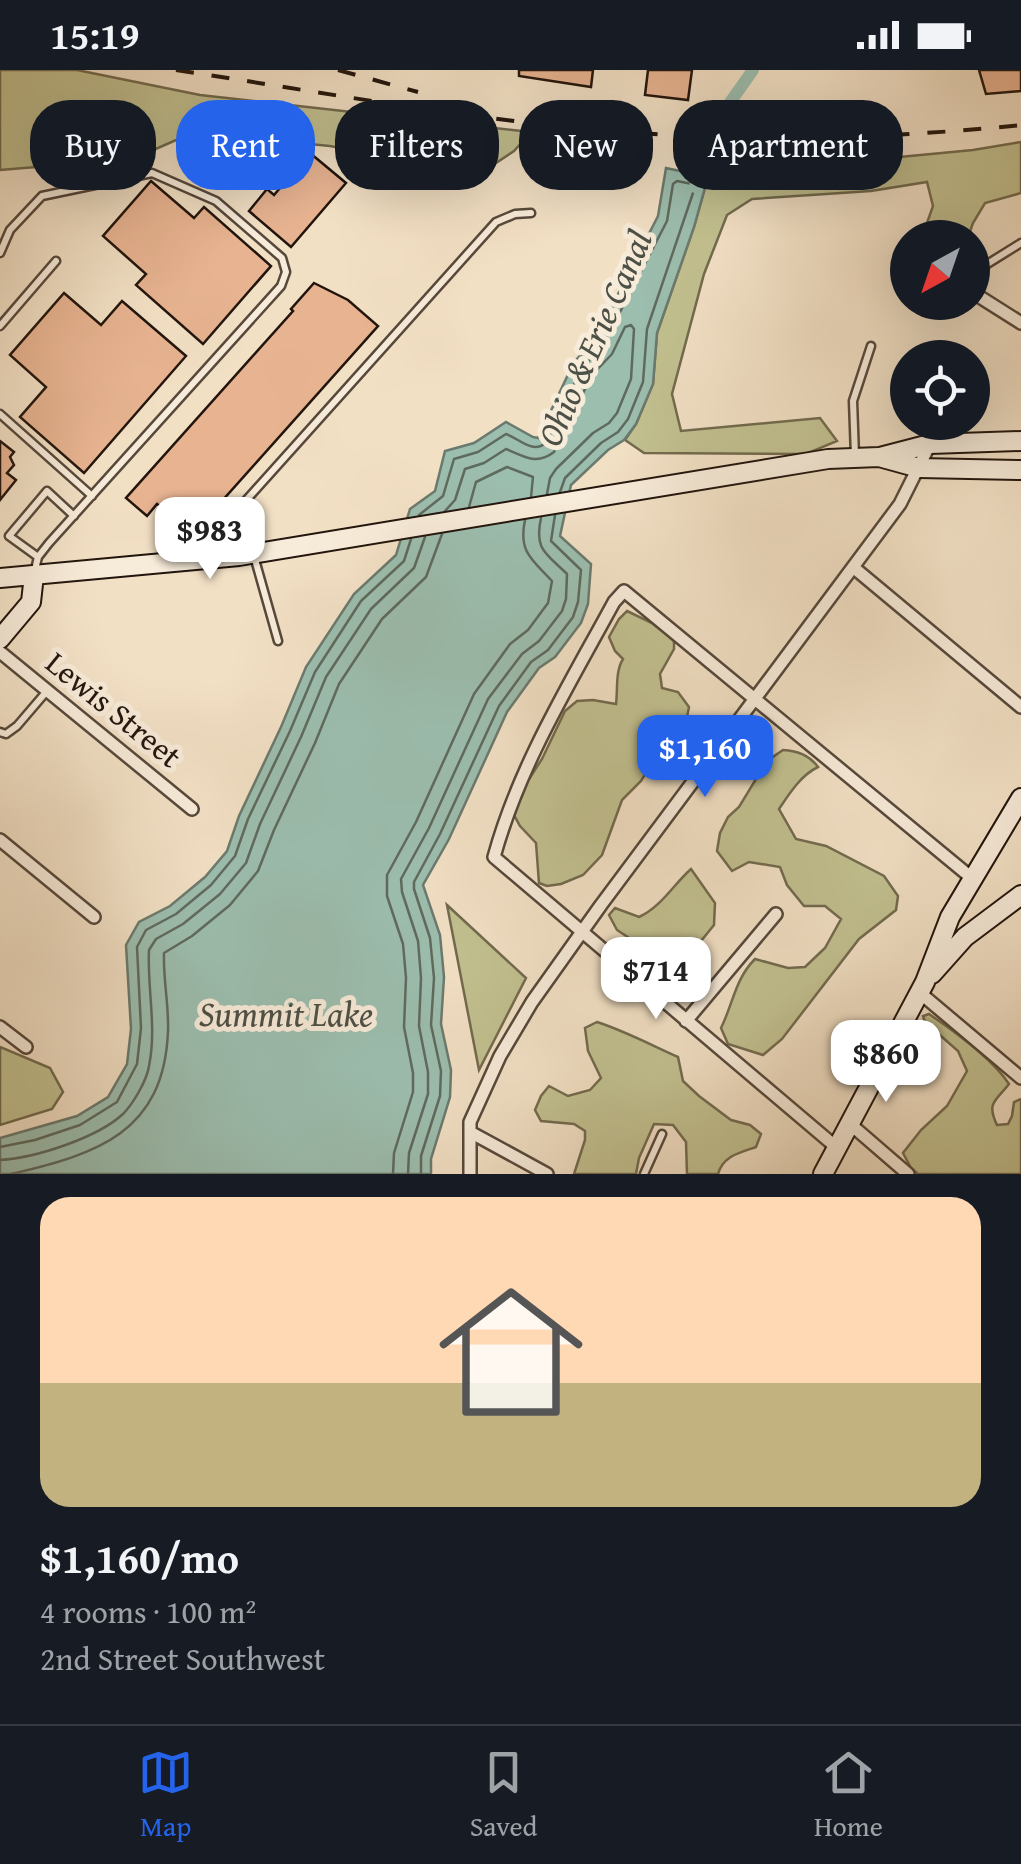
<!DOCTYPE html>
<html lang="en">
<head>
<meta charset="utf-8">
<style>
  :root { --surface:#171b24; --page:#242831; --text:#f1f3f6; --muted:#9ea1a6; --line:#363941; --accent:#2563eb }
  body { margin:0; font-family:"Gentium Book Plus",serif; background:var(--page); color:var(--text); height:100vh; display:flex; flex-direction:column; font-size:38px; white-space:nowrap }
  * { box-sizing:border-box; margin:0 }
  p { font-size:32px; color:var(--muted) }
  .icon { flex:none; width:55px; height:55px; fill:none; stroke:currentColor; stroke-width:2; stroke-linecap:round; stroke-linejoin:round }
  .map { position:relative; height:1104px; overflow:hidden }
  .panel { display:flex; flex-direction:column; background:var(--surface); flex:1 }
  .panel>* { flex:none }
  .banner { position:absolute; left:30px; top:30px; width:962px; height:90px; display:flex; gap:20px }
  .needle { width:65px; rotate:220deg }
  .controls { position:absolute; left:890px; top:150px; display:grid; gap:20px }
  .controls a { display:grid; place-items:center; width:100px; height:100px; border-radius:50%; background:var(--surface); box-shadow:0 10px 40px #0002; font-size:50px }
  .price { position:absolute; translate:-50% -85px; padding:0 22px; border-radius:20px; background:#fff; color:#222; font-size:32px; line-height:65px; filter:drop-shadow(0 2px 5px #0008) }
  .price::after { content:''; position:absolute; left:50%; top:60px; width:30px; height:22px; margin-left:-15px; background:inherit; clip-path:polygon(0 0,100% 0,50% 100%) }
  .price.selected { background:var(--accent); color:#fff }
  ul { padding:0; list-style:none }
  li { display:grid; align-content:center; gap:20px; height:530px; padding:0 40px }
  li+li { border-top:2px solid var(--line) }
  li span { display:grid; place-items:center; height:310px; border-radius:30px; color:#555 }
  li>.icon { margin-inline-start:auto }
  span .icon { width:180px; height:180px; fill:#fffc; stroke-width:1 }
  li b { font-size:42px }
  .pill { padding:0 35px; border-radius:40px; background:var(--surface); box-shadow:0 10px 40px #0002; font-size:35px; line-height:90px }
  .pill.selected { background:var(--accent); color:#fff }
  .status { display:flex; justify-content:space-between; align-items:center; height:70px; padding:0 50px; background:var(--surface); direction:ltr }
  .status svg { height:28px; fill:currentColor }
  .menu { display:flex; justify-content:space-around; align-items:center; height:140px; border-top:2px solid var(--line); background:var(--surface); font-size:28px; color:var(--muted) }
  .menu a { display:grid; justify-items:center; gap:5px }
  .menu .selected { color:var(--accent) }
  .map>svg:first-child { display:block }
</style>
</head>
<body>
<div class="status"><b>15:19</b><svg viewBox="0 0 49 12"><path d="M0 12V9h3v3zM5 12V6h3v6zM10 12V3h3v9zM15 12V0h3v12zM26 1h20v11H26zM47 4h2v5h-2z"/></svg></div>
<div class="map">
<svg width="1021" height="1104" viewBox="0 0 1021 1104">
  <rect width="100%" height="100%" fill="#f2e0c5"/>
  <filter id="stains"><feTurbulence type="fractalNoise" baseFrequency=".002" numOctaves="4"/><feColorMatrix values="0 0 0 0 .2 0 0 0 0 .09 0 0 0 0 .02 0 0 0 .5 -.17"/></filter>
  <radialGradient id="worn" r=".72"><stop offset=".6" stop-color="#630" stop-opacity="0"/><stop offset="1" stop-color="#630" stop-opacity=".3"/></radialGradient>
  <path fill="#c2c090" stroke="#726a4e" stroke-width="2.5" d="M 0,0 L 77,0 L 200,25 L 531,62 L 514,81 L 493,95 L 486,106 L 330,76 L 192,63 L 133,89 L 0,100 Z
    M 1021,72 L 1021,123 L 985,133 L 973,153 L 968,167 L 922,167 L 933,136 L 927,112 L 871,121 L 752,129 L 727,145 L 704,204 L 672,324 L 681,361 L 820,348 L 837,371 L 806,384 L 644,383 L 625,370 L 636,354 L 653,314 L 657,263 L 694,157 L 708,107 L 719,93 L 805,96 L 973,80 Z
    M 627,541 L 652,553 L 674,570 L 674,579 L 660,604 L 662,618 L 678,622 L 689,637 L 686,652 L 677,664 L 662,677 L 641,711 L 622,730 L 602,785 L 583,805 L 561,814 L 547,816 L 539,813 L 536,773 L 520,756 L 514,745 L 522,720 L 542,689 L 565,641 L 577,631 L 593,630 L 616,634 C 618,619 615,602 623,589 L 615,581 L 609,567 L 619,549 Z
    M 783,680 C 798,681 809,685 818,697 C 801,705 789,724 779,739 L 796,769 L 826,776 L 884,806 L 898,826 L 896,840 L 859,869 L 782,969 L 763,985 L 728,974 L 721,958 C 733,934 735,909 755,889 L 788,898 L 805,897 L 825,878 L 841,849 L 825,836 L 804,836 L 787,815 L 780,797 L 749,792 L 732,801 L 717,781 L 720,763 L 728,747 L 739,737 L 767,691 Z
    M 691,799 L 715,833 L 714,855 L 688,887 L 667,893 L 617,860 L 609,845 L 615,838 L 639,847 C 661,837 673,815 691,799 Z
    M 447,835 L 526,908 L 479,1000 Z
    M 929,944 C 954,961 992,988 1009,1014 C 996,1031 986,1032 997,1055 L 1008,1054 L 1012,1046 L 1014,1032 L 1021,1029 L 1021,1104 L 918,1104 L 911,1098 L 903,1083 L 921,1060 L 947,1036 L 967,1001 L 958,981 L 925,952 L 923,946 Z
    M 597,952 C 625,961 651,975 678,987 L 683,1011 L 699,1026 L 731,1050 L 750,1055 L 761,1064 L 756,1077 C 739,1083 723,1086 718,1104 L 687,1104 L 686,1072 L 673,1055 L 654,1054 L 639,1088 L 636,1104 L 574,1104 L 585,1070 L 585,1061 L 574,1054 L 541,1051 L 535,1040 L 541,1026 L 549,1016 L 568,1026 L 590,1020 L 601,1008 L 588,981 L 585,958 Z
    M 0,977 L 50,998 L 63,1022 L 52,1039 L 0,1055 Z"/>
  <path fill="#9cbeaf" stroke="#6b7a6e" stroke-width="2.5" d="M 666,98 L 708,107 L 694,157 L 657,263 L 653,314 L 636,354 L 624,370 L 608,380 L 571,415 L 560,466 L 591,494 L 588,534 L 581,553 L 555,587 L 539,598 L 507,642 L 449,769 L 423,815 L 440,865 L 444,907 L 441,954 L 451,1000 L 450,1027 L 431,1089 L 431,1104 L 0,1104 L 0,1068 L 77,1046 L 108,1027 L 127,994 L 131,959 L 126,875 L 139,852 L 170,836 L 205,807 L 227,781 L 239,746 L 281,657 L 306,597 L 354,524 L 396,485 L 410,439 L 435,421 L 445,381 L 474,373 L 506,352 L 533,367 L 538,368 L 574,292 L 594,271 L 658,146 Z"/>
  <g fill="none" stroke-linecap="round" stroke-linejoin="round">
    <path stroke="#5f6a5e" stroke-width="2.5" d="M 469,437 L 476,412 L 507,397 L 533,407 L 531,427
      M 445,441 L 455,430 L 465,399 L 484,393 L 506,379 C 524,386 536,396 554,382 L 592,305 L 612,284 L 625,257 L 631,255 L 634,259 L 631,309 L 617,343 L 609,353 L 593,363 L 556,399 L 550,408 L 547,424
      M 419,445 L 443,426 L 454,389 L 478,382 L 506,364 C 520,369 532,384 546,373 L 582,298 L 603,275 L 667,151 L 673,114 L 677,111 L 692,114 L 694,120 L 647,259 L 643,312 L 628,349 L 618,362 L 601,373 L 565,408 L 560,422
      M 0,1077 L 35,1070 L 80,1055 L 117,1032 L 137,994 L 141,958 L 137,877 L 146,860 L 176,844 L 211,815 L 235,786 L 248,749 L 290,661 L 315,602 L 361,531 L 404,491 L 411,469
      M 0,1090 C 35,1088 97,1068 123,1044 C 133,1034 147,1010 149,996 C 157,957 147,918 149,880 L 156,869 L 183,854 L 220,824 L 246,793 L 260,754 L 301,667 L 326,607 L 371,539 L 414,498 L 425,467
      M 11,1104 C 97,1084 164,1063 168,961 C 169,935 163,909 164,883 L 192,866 L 230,835 L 258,801 L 274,760 L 315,673 L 339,614 L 382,549 L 426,507 L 442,464
      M 393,1104 L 394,1083 L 413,1022 L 413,1003 L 404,957 L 406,908 L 403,874 L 387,826 L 387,805 L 416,752 L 474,624 L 510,574 L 528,560 L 548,533 L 552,511 C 533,490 518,483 525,450
      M 408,1104 L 409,1083 L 428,1024 L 428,1002 L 419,956 L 421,908 L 418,871 L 402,822 L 401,809 L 429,758 L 488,629 L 522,584 L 539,571 L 562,541 L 566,529 L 567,504 C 546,483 534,480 541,448
      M 421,1104 L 421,1086 L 440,1026 L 441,1001 L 431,955 L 434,908 L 430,868 L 414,819 L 414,812 L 440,764 L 499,636 L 531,592 L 548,580 L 573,547 L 578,532 L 581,500 L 551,471 L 555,445"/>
    <path stroke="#9cbeaf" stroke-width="12" d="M 695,117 L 705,77 L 724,41 L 753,0"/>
  </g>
  <path fill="#e7b391" stroke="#22150d" stroke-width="2.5" d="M 519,0 L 593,0 L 591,17 L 519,6 Z
    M 648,0 L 692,0 L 688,30 L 645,25 Z
    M 979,0 L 1021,0 L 1021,21 L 986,24 Z
    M 310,83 L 346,113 L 291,177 L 249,141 L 267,119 L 274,125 Z
    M 151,111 L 194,148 L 204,137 L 271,196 L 203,274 L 136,215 L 146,204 L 103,166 Z
    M 314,213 L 348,230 L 378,256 L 205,450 L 187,435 L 177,449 L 157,434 L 147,446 L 126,428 L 293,241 L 291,239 Z
    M 64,223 L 101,255 L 122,231 L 186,286 L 84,403 L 20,347 L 46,317 L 10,285 Z
    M 0,371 L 14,382 L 10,387 L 14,395 L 7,403 L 16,410 L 0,430 Z"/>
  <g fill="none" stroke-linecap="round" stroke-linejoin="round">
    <defs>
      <path id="service" d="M 0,183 L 10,160 L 42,126 L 152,103 L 216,131 L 282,188 L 286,202 L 281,216 L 49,473 L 38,487 L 34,504
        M 972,205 L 976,201 L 1021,173
        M 0,256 L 56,191
        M 0,344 L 92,426
        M 855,386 L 853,331 L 871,276
        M 254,486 L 278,571
        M 38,487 L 9,466 L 47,421 L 74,446
        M 216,487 C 217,471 222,459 231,447 L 496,152 L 515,144 L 531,143
        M 0,662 L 6,664 L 17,656 L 47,621
        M 644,1104 L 662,1064"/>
      <path id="minor" d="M 972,222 L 1021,253
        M 853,497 L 1021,637
        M 0,582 L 192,739
        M 0,770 L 94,847
        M 919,922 L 1021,1008
        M 686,951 L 776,844
        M 0,957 L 26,977
        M 849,1053 L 908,1104
        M 470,1062 L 547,1104
        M 836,1077 L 494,787 C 519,696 569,615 614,532 L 624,521 L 973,809
        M 470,1104 L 470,1052 L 500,986 L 532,932 L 601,835 L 900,434 L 930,374"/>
      <path id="secondary" d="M 880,387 L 930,374 L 1021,371
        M 0,508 L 239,486 L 828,389 L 879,387 L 919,398 L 1021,400
        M 0,569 L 31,532 L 34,505
        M 932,904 L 965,867 L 1021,825
        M 823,1104 L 925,912 L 950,847 L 1021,728"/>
    </defs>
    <use href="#service" stroke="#56483b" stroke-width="11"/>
    <use href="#minor" stroke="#56483b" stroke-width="16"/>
    <use href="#secondary" stroke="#22150d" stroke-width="22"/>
    <use href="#service" stroke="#f7ebd9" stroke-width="6"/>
    <use href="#minor" stroke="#f7ebd9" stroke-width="11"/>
    <use href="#secondary" stroke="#f7ebd9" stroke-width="18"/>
    <path stroke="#22150d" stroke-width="4" stroke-dasharray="18 18" stroke-linecap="butt" d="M 176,0 C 321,22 466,49 612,61 C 748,72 885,69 1021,55
      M 338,0 L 418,22"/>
  </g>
  <g text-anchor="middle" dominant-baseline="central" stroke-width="10" stroke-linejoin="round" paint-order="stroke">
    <g font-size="32" fill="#22150d" stroke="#f7ebd9">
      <text transform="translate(114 639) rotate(39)">Lewis Street</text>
    </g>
    <g font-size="35" font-style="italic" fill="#4d5046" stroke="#f7ebd9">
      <text transform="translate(594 268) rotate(-66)">Ohio &amp; Erie Canal</text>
      <text x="286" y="943">Summit Lake</text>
    </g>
  </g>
  <rect width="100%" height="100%" filter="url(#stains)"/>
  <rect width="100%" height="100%" fill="url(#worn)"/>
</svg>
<div class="controls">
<a><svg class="needle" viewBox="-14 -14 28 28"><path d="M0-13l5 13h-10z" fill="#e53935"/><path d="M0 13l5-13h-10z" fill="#9ea1a6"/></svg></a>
<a><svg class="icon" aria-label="locate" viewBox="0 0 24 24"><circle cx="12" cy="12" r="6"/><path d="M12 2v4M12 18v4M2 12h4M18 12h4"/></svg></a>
</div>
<b class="price" style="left:210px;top:512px">$983</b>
<b class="price selected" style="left:705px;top:730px">$1,160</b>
<b class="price" style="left:656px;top:952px">$714</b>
<b class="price" style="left:886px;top:1035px">$860</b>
<div class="banner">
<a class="pill">Buy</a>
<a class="pill selected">Rent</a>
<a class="pill">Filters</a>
<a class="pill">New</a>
<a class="pill">Apartment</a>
</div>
</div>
<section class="panel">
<ul>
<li><span style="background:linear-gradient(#ffd9b3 60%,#c2b280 0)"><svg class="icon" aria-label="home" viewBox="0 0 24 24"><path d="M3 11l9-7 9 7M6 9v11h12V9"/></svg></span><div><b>$1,160/mo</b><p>4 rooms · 100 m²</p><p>2nd Street Southwest</p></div></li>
</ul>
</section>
<nav class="menu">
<a class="selected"><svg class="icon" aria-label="map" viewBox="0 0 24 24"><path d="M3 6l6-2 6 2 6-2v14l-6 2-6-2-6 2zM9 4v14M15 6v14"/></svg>Map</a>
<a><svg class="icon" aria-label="saved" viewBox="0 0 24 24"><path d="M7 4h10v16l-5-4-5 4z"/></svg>Saved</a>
<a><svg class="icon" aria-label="home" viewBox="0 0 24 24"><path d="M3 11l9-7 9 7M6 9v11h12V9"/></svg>Home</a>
</nav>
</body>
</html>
